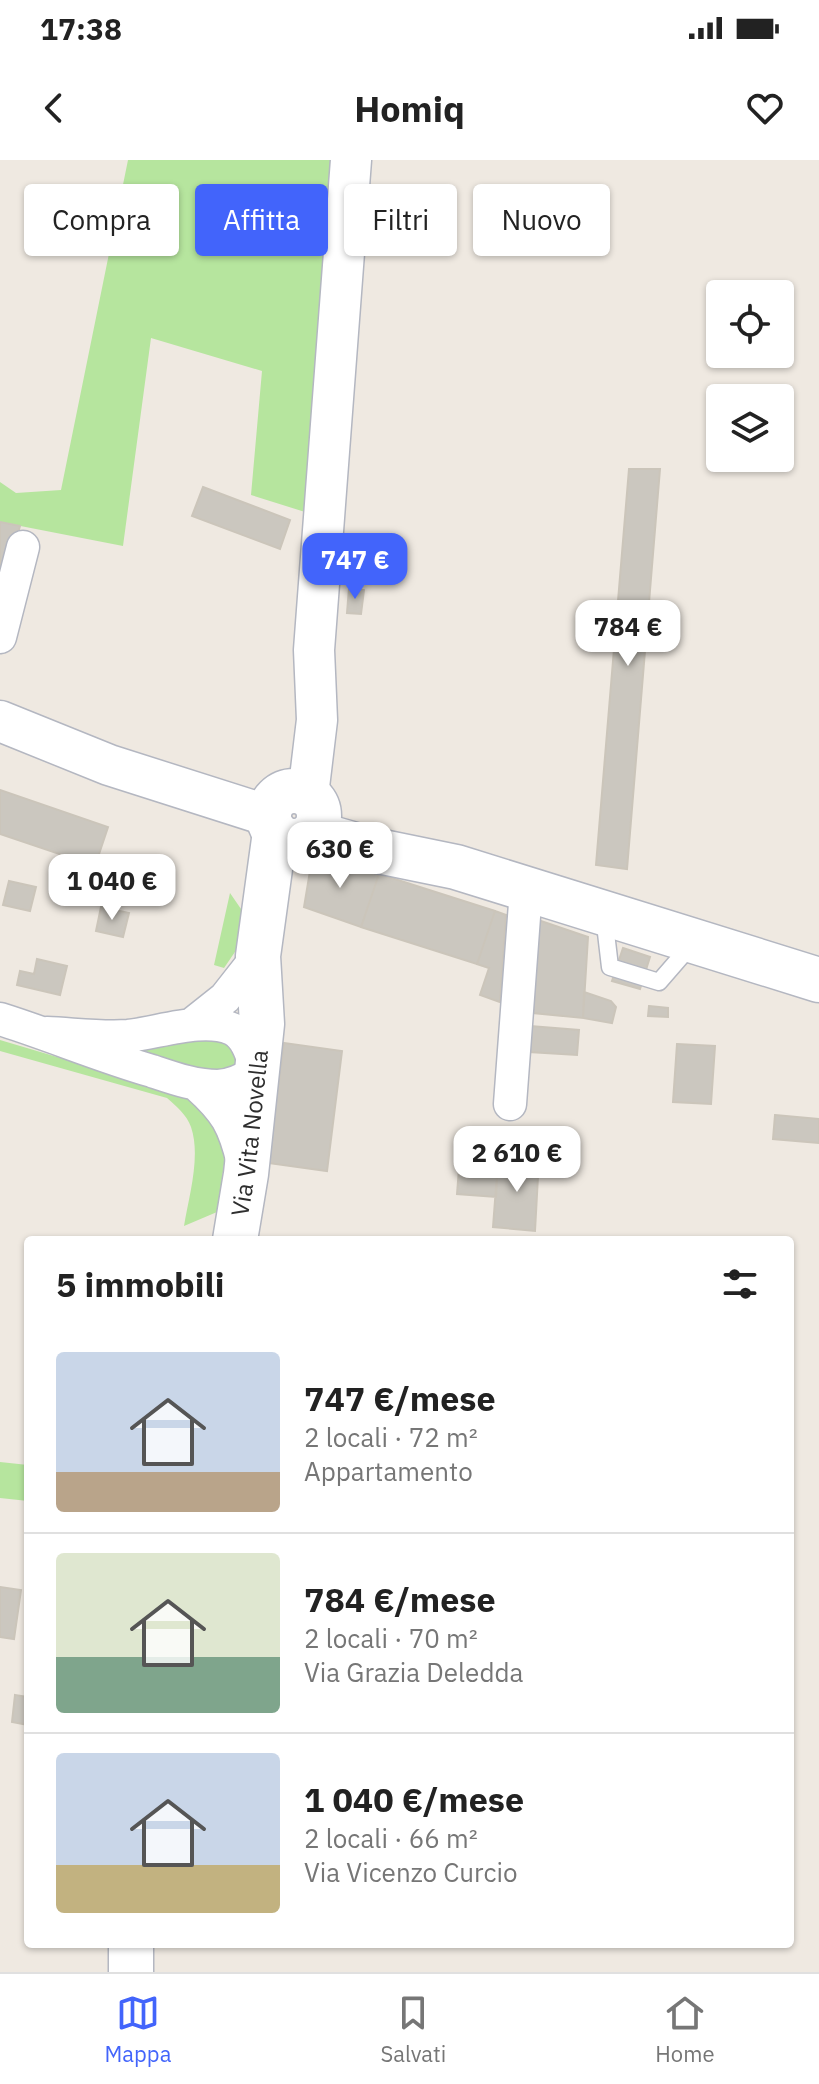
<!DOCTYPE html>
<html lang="it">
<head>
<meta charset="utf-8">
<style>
  :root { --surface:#fff; --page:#f2f2f2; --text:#222; --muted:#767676; --line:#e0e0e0; --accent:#4264fb }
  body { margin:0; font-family:"IBM Plex Sans",sans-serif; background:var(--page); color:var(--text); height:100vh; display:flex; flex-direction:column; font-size:30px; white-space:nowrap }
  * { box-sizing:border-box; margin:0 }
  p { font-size:26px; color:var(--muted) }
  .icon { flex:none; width:44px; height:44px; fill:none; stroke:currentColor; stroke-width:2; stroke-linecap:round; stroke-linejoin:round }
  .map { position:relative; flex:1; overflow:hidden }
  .panel { position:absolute; left:24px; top:1076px; width:770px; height:712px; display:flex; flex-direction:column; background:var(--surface); border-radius:8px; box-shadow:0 2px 6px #0004 }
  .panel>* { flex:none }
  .guide { position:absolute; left:24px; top:24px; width:772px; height:72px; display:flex; gap:16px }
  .buttons { position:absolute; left:706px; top:120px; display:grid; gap:16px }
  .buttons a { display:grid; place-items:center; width:88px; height:88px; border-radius:8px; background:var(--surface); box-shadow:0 2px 6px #0004; font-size:40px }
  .price { position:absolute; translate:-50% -68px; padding:0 18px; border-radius:16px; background:#fff; color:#222; font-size:26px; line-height:52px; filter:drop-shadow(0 2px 4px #0008) }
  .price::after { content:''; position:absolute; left:50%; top:48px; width:24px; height:18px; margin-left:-12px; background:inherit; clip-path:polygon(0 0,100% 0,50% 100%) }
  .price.active { background:var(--accent); color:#fff }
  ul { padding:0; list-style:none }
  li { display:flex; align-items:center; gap:24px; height:200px; padding:0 32px }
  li+li { border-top:2px solid var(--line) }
  li span { display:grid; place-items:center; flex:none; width:224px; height:160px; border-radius:8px; color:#555 }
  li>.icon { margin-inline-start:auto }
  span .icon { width:96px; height:96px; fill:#fffc; stroke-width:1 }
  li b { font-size:34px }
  h2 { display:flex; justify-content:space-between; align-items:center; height:96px; padding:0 32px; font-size:34px }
  .chip { padding:0 28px; border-radius:8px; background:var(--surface); box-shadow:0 2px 6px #0004; font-size:28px; line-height:72px }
  .chip.active { background:var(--accent); color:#fff }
  .status { display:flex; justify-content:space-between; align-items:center; height:56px; padding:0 40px; background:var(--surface); direction:ltr }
  .status svg { height:22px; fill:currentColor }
  header { display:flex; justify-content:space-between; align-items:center; height:104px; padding:0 32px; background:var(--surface); font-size:36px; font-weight:700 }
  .tab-bar { display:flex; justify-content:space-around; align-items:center; height:112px; border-top:2px solid var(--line); background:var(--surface); font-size:22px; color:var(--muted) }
  .tab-bar a { display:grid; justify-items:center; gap:4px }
  .tab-bar .active { color:var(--accent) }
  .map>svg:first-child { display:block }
</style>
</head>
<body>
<div class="status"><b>17:38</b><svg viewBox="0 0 49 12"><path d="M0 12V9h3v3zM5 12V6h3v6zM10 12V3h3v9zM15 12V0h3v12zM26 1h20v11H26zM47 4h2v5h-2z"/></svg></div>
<header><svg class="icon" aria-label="back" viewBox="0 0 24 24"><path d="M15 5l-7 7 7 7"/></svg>Homiq<svg class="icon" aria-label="heart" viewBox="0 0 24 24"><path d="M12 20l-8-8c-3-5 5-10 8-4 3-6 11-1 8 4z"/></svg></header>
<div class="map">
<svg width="819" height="1812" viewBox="0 0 819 1812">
  <rect width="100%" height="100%" fill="#efe9e1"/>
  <path fill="#b6e59e" d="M 128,0 L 339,0 L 305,352 L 251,335 L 262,211 L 151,178 L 123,386 L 0,362 L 0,322 L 16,333 L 61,330 Z
    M 230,733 L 250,762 L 237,789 L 224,808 L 214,805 Z
    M 194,878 L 229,882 L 237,899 L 237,907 L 222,917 L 107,888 L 156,888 Z
    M 0,880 L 185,935 L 209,953 L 226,991 L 217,1052 L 184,1066 C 189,1036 201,996 191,967 C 187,955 176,946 167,938 L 0,891 Z
    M 0,1302 L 28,1305 L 28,1341 L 0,1338 Z"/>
  <path fill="#cbc7bf" stroke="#cbc5ba" stroke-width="2" d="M 629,309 L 660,309 L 627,709 L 596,705 Z
    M 203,327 L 290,360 L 280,389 L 192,356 Z
    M 0,362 L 20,366 L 0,436 Z
    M 349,428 L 364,430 L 361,454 L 347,453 Z
    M 0,630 L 108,667 L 95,706 L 0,674 Z
    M 313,693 L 379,714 L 361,767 L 304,747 Z
    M 379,714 L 495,751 L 477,804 L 361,767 Z
    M 9,721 L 36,727 L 30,751 L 3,745 Z
    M 101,747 L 129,753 L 123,777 L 96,771 Z
    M 495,751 L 506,755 L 500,842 L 480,835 L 489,808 L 477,804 Z
    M 538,760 L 588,777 L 583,858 L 533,853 Z
    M 623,788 L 650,797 L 640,829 L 612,821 Z
    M 37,799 L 67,806 L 60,835 L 17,825 L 20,811 L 34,814 Z
    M 584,832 L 611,841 L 616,847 L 612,863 L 583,858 Z
    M 649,846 L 668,848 L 668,857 L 648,856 Z
    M 530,866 L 579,870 L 577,895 L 529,892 Z
    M 284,883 L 342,891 L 327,1011 L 268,1003 Z
    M 677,884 L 715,886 L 711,944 L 673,942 Z
    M 775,955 L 819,959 L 819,983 L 773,979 Z
    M 461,983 L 489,985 L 488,1000 L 498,1001 L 496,1037 L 457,1034 Z
    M 539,998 L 535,1071 L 493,1067 L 498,1001 Z
    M 0,1427 L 21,1430 L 14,1479 L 0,1477 Z
    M 15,1535 L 28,1537 L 28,1565 L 12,1562 Z"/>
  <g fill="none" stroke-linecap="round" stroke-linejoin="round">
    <defs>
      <path id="service" d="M 604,756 L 610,807 L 659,822 L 692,784"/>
      <path id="minor" d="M 0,477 L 23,387
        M 0,859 C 51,875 100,896 152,911 C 173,918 195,926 218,926 C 233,925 245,919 257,911 C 252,896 247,876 232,869 C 204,856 158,873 128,876 C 101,878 73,874 47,873
        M 191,865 L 225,838 L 258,796
        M 197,925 C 226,951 234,965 243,1003
        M 510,944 L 526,730"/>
      <path id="tertiary" d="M 0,561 L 109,605 L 269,656
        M 308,635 L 317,560 L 314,490 L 351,0"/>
      <g id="secondary">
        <circle cx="294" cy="656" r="25"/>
        <path d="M 313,673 L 373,690 L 456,707 L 819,820"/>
        <path id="s1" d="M 235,1080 L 246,1014 L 262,864 L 258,796 L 275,672"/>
        <path d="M 131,1812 L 131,1784"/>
      </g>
    </defs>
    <use href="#service" stroke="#b4b7c1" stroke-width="19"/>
    <use href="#minor" stroke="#b4b7c1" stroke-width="35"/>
    <use href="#tertiary" stroke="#b4b7c1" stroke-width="43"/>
    <use href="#secondary" stroke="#b4b7c1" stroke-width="47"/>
    <use href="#service" stroke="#fff" stroke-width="16"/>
    <use href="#minor" stroke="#fff" stroke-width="32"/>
    <use href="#tertiary" stroke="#fff" stroke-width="40"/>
    <use href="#secondary" stroke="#fff" stroke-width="44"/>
  </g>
  <g text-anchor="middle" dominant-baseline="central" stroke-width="6" stroke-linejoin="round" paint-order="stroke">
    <g font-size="24" fill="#2e2e2e" stroke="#fff">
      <text stroke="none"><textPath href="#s1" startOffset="108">Via Vita Novella</textPath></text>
    </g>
  </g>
</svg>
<div class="buttons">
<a><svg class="icon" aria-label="locate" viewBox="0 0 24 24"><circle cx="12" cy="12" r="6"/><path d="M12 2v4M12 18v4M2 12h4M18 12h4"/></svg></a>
<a><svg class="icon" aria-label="layers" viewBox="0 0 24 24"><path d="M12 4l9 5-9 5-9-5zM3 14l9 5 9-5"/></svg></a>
</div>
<b class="price active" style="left:355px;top:441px">747 €</b>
<b class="price" style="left:628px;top:508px">784 €</b>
<b class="price" style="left:340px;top:730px">630 €</b>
<b class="price" style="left:112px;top:762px">1 040 €</b>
<b class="price" style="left:517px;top:1034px">2 610 €</b>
<div class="guide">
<a class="chip">Compra</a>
<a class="chip active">Affitta</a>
<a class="chip">Filtri</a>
<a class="chip">Nuovo</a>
</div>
<section class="panel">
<h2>5 immobili<svg class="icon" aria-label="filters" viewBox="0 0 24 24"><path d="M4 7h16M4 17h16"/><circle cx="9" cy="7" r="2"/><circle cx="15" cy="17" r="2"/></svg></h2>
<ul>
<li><span style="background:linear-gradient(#c9d6e8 75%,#b9a48a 0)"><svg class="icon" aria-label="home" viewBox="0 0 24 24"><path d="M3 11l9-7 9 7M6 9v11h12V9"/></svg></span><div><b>747 €/mese</b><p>2 locali · 72 m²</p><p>Appartamento</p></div></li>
<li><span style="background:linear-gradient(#dfe7d0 65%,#7fa58c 0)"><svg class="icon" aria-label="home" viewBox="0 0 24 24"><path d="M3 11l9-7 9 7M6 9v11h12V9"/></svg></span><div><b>784 €/mese</b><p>2 locali · 70 m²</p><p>Via Grazia Deledda</p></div></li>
<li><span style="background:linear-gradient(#c9d6e8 70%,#c2b280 0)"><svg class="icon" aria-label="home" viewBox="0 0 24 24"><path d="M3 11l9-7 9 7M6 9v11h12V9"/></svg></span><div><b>1 040 €/mese</b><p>2 locali · 66 m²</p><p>Via Vicenzo Curcio</p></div></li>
</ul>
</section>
</div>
<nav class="tab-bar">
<a class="active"><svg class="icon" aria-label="map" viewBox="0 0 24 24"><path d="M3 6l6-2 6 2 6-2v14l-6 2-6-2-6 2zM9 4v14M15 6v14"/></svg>Mappa</a>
<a><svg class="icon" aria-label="saved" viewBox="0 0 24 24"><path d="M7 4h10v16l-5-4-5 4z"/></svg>Salvati</a>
<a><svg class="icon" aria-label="home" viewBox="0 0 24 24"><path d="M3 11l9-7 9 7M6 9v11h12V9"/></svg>Home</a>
</nav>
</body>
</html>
